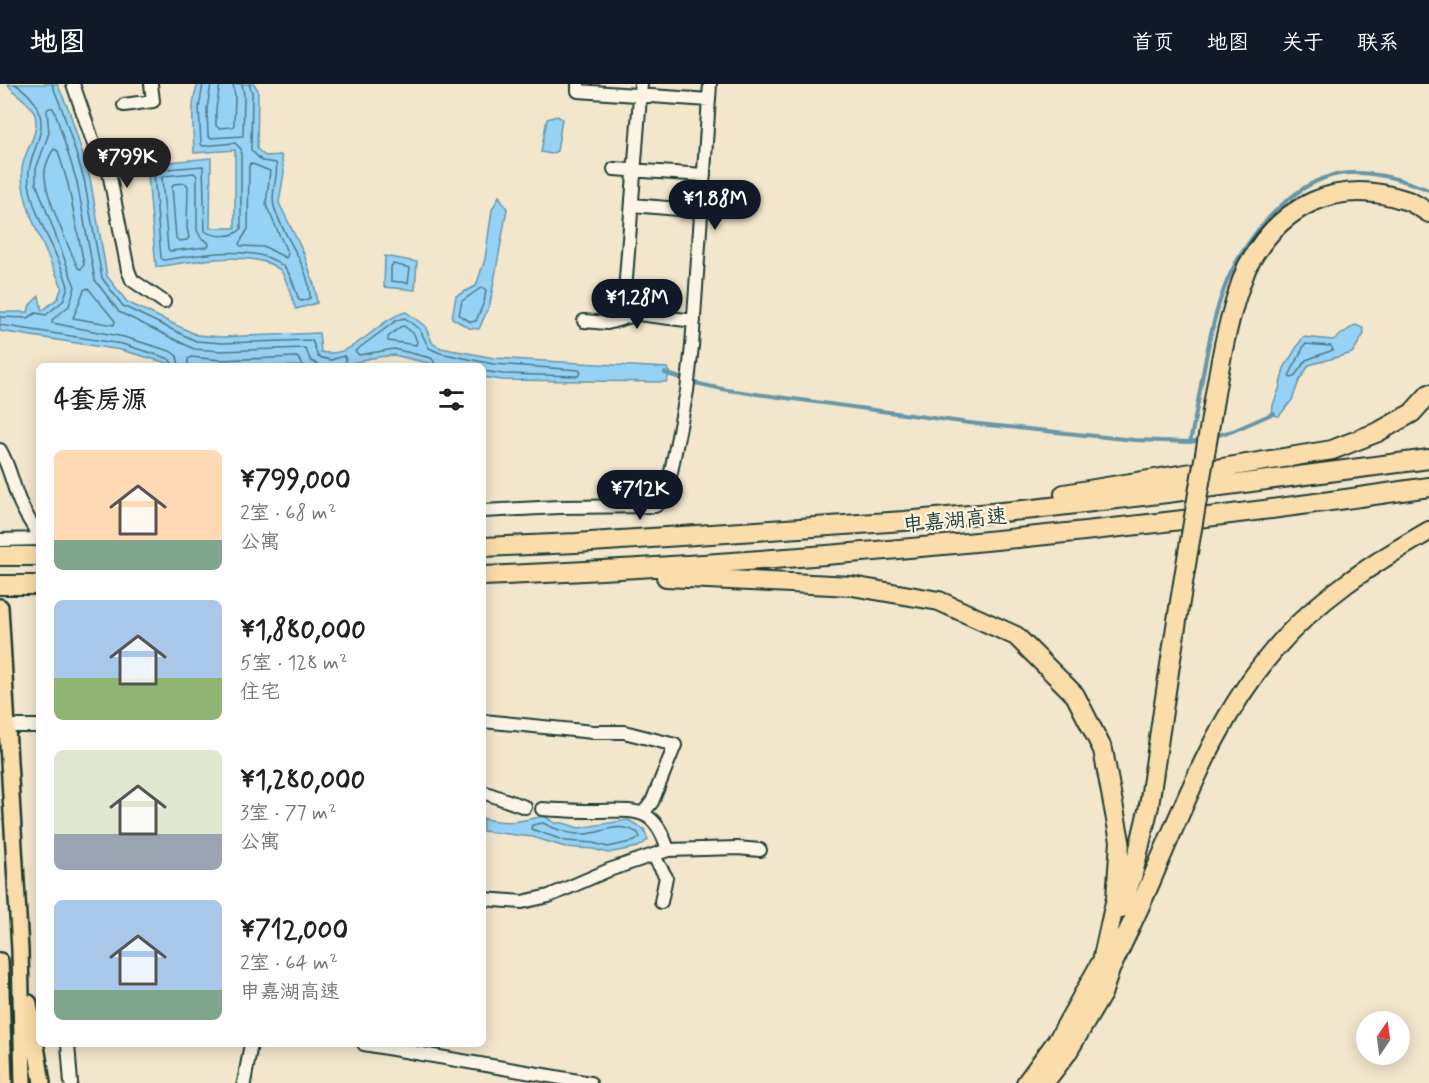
<!DOCTYPE html>
<html lang="zh">
<head>
<meta charset="utf-8">
<style>
  :root { --surface:#fff; --page:#f2f2f2; --text:#202124; --muted:#757577; --accent:#111827 }
  body { margin:0; font-family:Mynerve,"LXGW WenKai TC",sans-serif; background:var(--page); color:var(--text); height:100vh; display:flex; flex-direction:column; font-size:22px; white-space:nowrap }
  * { box-sizing:border-box; margin:0 }
  p { font-size:20px; color:var(--muted) }
  .icon { flex:none; width:33px; height:33px; fill:none; stroke:currentColor; stroke-width:2; stroke-linecap:round; stroke-linejoin:round }
  .map { position:relative; flex:1; overflow:hidden }
  .panel { position:absolute; left:36px; top:279px; width:450px; height:684px; display:flex; flex-direction:column; background:var(--surface); border-radius:9px; box-shadow:0 3px 15px #0003 }
  .panel>* { flex:none }
  .needle { width:39px; rotate:13deg }
  .buttons { position:absolute; left:1356px; top:927px; display:grid; gap:12px }
  .buttons a { display:grid; place-items:center; width:54px; height:54px; border-radius:50%; background:var(--surface); box-shadow:0 3px 15px #0003; font-size:30px }
  .price { position:absolute; translate:-50% -51px; padding:0 14px; border-radius:21px; background:var(--accent); color:#fff; font-size:20px; line-height:39px; filter:drop-shadow(0 2px 3px #0008) }
  .price::after { content:''; position:absolute; left:50%; top:36px; width:18px; height:14px; margin-left:-9px; background:inherit; clip-path:polygon(0 0,100% 0,50% 100%) }
  .price.current { background:#222; color:#fff }
  ul { padding:0; list-style:none }
  li { display:flex; align-items:center; gap:18px; height:150px; padding:0 18px }
  li span { display:grid; place-items:center; flex:none; width:168px; height:120px; border-radius:9px; color:#555 }
  li>.icon { margin-inline-start:auto }
  span .icon { width:72px; height:72px; fill:#fffc; stroke-width:1 }
  li b { font-size:26px }
  h2 { display:flex; justify-content:space-between; align-items:center; height:72px; padding:0 18px; font-size:26px }
  header { display:flex; align-items:center; gap:36px; box-sizing:border-box; height:84px; padding:0 30px; background:var(--accent); color:#fff }
  header strong { font-size:28px }
  nav { display:flex; gap:33px; margin-inline-start:auto; font-size:21px }
  .map>svg:first-child { display:block }
</style>
</head>
<body>
<header>
<strong>地图</strong>
<nav><a>首页</a><a>地图</a><a>关于</a><a>联系</a></nav>
</header>
<div class="map">
<svg width="1429" height="999" viewBox="0 0 1429 999">
  <rect width="100%" height="100%" fill="#f2e6cc"/>
  <filter id="ink" filterUnits="userSpaceOnUse"><feTurbulence type="fractalNoise" baseFrequency=".0167" numOctaves="2"/><feDisplacementMap in="SourceGraphic" scale="12" xChannelSelector="R" yChannelSelector="G"/><feConvolveMatrix kernelMatrix="1 2 1 2 8 2 1 2 1" color-interpolation-filters="sRGB"/></filter>
  <g filter="url(#ink)">
    <path fill="#96d2f6" stroke="#6696a8" stroke-width="1.5" d="M 8,0 L 57,0 L 69,26 L 90,94 L 107,192 L 127,218 L 197,251 L 221,253 L 319,249 L 321,268 C 354,276 377,235 406,228 L 425,242 L 433,260 L 441,264 L 494,274 L 667,284 L 670,289 L 666,298 L 502,296 L 483,293 L 483,282 L 440,282 L 394,271 L 371,274 L 341,282 L 178,282 L 121,266 L 0,247 L 0,228 L 28,228 L 30,221 L 39,212 L 42,227 L 58,214 L 62,203 C 49,173 19,117 22,85 C 24,66 40,51 35,31 C 30,16 12,10 8,0 Z
      M 199,0 L 254,0 L 258,6 L 257,65 L 265,72 L 281,71 L 284,88 L 279,119 L 304,170 L 315,204 L 317,219 L 296,225 C 292,216 286,192 280,186 C 255,164 186,179 156,183 L 147,80 L 211,74 L 210,144 L 235,144 L 235,66 L 194,69 C 194,52 189,13 199,0 Z
      M 557,32 L 562,35 L 557,67 L 551,70 L 541,68 L 547,35 Z
      M 499,112 L 507,125 L 490,220 L 479,245 L 469,244 L 452,234 L 456,212 L 476,202 L 485,175 L 492,126 Z
      M 385,172 L 417,178 L 415,206 L 384,203 Z
      M 1355,241 L 1363,244 L 1364,250 L 1352,269 L 1309,281 L 1299,297 L 1292,316 L 1279,332 L 1272,331 L 1273,321 L 1279,305 L 1284,284 L 1303,253 L 1333,256 Z
      M 544,732 L 555,739 L 563,739 L 579,744 L 628,736 L 644,745 L 648,756 L 638,763 L 608,769 L 593,765 L 565,763 L 533,753 L 483,747 L 483,734 C 504,741 523,737 544,732 Z"/>
    <g fill="none" stroke-linecap="round" stroke-linejoin="round">
      <path stroke="#4f7982" stroke-width="1.5" d="M 52,0 L 63,28 L 84,95 L 102,194 L 123,222 L 196,257 L 222,259 L 312,256 L 318,273 L 331,276 L 344,272 L 346,275 L 345,282
        M 203,0 L 199,24 L 201,60 L 203,62 L 235,59 L 241,65 L 241,145 C 234,154 213,153 205,147 L 203,82 L 156,86 L 154,89 L 161,174 L 164,176 C 198,171 255,159 283,182 C 291,188 295,206 299,216 L 302,217 L 310,214 C 310,180 282,153 274,122 C 270,108 279,93 276,79 L 262,77 L 251,66 L 252,8 L 249,0
        M 211,0 L 207,25 L 208,51 L 210,54 L 243,52 L 244,11 L 242,0
        M 220,0 L 216,25 L 216,42 L 219,44 L 232,43 L 234,41 L 235,12 L 233,0
        M 54,65 L 58,67 L 68,100 L 84,180 L 81,185 L 78,184 C 69,163 42,107 45,86 C 46,80 50,70 54,65 Z
        M 250,79 L 270,87 L 266,121 L 288,170 L 286,174 L 265,163 L 241,162 L 239,160 L 248,145 L 249,82 Z
        M 194,89 L 197,92 L 197,146 L 201,154 L 208,158 L 209,161 L 207,163 L 170,167 L 168,165 L 162,94 L 164,92 Z
        M 185,99 L 188,102 L 187,144 L 189,153 L 187,156 L 179,157 L 176,154 L 172,103 L 174,100 Z
        M 393,180 L 410,184 L 408,199 L 391,197 L 391,183 Z
        M 482,203 L 486,206 L 484,218 L 476,237 L 471,238 L 459,231 L 462,217 Z
        M 88,204 L 115,237 L 114,241 L 73,234 L 84,206 Z
        M 0,233 L 28,234 L 36,229 L 46,231 L 63,217 L 68,203 C 59,168 34,136 29,99 C 25,69 53,49 35,19 C 30,11 23,5 15,0
        M 0,241 L 122,260 L 167,274 L 171,277 L 172,282
        M 404,242 L 414,250 L 417,258 L 416,261 L 388,257 L 388,253 L 400,243 Z
        M 1305,260 L 1331,262 L 1333,266 L 1306,276 L 1294,293 L 1291,294 L 1289,292 Z
        M 179,282 L 177,272 L 170,267 L 124,253 L 52,239 L 52,236 L 69,222 L 75,203 L 36,99 L 36,85 L 49,49 L 47,26 L 49,24 L 53,24 L 56,31 L 77,98 L 95,196 L 119,228 L 194,265 L 221,267 L 305,264 L 311,277 L 322,282
        M 188,282 L 188,275 L 191,273 L 221,276 L 297,273 L 304,282
        M 435,282 L 434,277 L 431,274 L 394,265 L 359,271 L 355,267 L 397,236 L 405,234 L 420,246 L 429,264 L 440,269 L 493,280 L 579,286 L 581,289 L 578,292 L 503,290 L 483,287
        M 543,739 C 552,744 568,750 579,750 C 601,752 615,735 638,749 L 640,753 L 635,757 L 608,763 L 593,759 L 566,757 L 531,745 L 532,741 Z"/>
      <path stroke="#6696a8" stroke-width="4" d="M 665,289 L 695,299 L 727,306 L 969,339 L 1134,356 L 1190,358 L 1201,356
        M 1214,352 L 1233,347 L 1274,329
        M 1190,358 C 1202,306 1207,244 1228,195 C 1247,151 1298,90 1350,89 C 1378,88 1403,96 1429,106"/>
      <defs>
        <path id="minor" d="M 73,0 L 98,72 L 108,83 L 128,186 L 132,196 L 164,218
          M 578,0 L 578,7 L 709,16
          M 124,21 L 153,17 L 151,0
          M 103,78 L 133,74
          M 614,85 L 704,91
          M 632,121 L 702,127
          M 623,233 L 641,0
          M 584,237 L 607,239 L 638,230 L 694,237
          M 0,366 C 8,380 11,393 16,408 C 21,424 30,438 39,451
          M 483,427 L 559,423 L 655,422 L 664,415 L 671,388 L 687,307 L 692,262 L 710,0
          M 0,456 L 39,455
          M 483,637 L 593,648 L 624,648 L 675,661 L 652,718 L 643,729
          M 0,642 L 39,642
          M 483,708 L 525,723
          M 542,725 C 560,726 577,727 594,727 C 634,727 654,720 668,766
          M 653,771 L 666,793 L 661,818
          M 483,815 L 522,818 L 549,812 L 609,786 L 668,766 L 737,764 L 760,766
          M 68,960 L 71,999
          M 364,960 L 590,999
          M 244,999 L 251,960"/>
        <path id="major" d="M 0,523 L 20,866 L 23,999
          M 0,877 L 4,999
          M 29,919 L 42,999"/>
        <path id="highway" d="M 1247,183 C 1280,121 1337,93 1405,116 C 1413,118 1421,124 1429,129
          M 1064,410 L 1332,366 L 1378,348 L 1412,329 L 1429,310
          M 483,463 L 576,459 L 904,437 L 1034,425 L 1167,409 L 1429,375
          M 0,472 L 39,472
          M 483,492 C 800,478 1115,450 1429,403
          M 666,493 L 852,502 L 939,517 L 1016,552 L 1075,611 L 1103,666 L 1120,757 L 1116,814 L 1102,877
          M 0,501 L 39,501
          M 1121,824 L 1133,790 L 1149,722
          M 1112,882 C 1128,847 1145,813 1159,778 C 1192,702 1220,630 1274,566 C 1316,516 1373,479 1429,447
          M 1026,999 L 1059,954 L 1102,877 L 1106,867
          M 1044,999 L 1067,969 L 1102,910 L 1115,871"/>
      </defs>
      <use href="#minor" stroke="#1f3d34" stroke-width="16"/>
      <use href="#major" stroke="#1f3d34" stroke-width="20"/>
      <use href="#highway" stroke="#1f3d34" stroke-width="22"/>
      <use href="#minor" stroke="#fcf5e5" stroke-width="12"/>
      <use href="#major" stroke="#fbddab" stroke-width="15"/>
      <use href="#highway" stroke="#fbddab" stroke-width="18"/>
      <defs>
        <path id="highway-bridge" d="M 1149,722 C 1166,604 1184,487 1205,370 C 1216,307 1223,242 1247,183"/>
      </defs>
      <use href="#highway-bridge" stroke="#1f3d34" stroke-width="22" stroke-linecap="butt"/>
      <use href="#highway-bridge" stroke="#fbddab" stroke-width="18"/>
    </g>
  </g>
  <g text-anchor="middle" dominant-baseline="central" stroke-width="4.5" stroke-linejoin="round" paint-order="stroke">
    <g font-size="21" fill="#1f3d34" stroke="#fcf5e5">
      <text transform="translate(955 437) rotate(-5)">申嘉湖高速</text>
    </g>
  </g>
</svg>
<div class="buttons">
<a><svg class="needle" viewBox="-14 -14 28 28"><path d="M0-13l5 13h-10z" fill="#e53935"/><path d="M0 13l5-13h-10z" fill="#757577"/></svg></a>
</div>
<b class="price current" style="left:127px;top:105px">¥799K</b>
<b class="price" style="left:715px;top:147px">¥1.88M</b>
<b class="price" style="left:637px;top:246px">¥1.28M</b>
<b class="price" style="left:640px;top:437px">¥712K</b>
<section class="panel">
<h2>4套房源<svg class="icon" aria-label="filters" viewBox="0 0 24 24"><path d="M4 7h16M4 17h16"/><circle cx="9" cy="7" r="2"/><circle cx="15" cy="17" r="2"/></svg></h2>
<ul>
<li><span style="background:linear-gradient(#ffd9b3 75%,#7fa58c 0)"><svg class="icon" aria-label="home" viewBox="0 0 24 24"><path d="M3 11l9-7 9 7M6 9v11h12V9"/></svg></span><div><b>¥799,000</b><p>2室 · 68 m²</p><p>公寓</p></div></li>
<li><span style="background:linear-gradient(#a9c7e8 65%,#8fb573 0)"><svg class="icon" aria-label="home" viewBox="0 0 24 24"><path d="M3 11l9-7 9 7M6 9v11h12V9"/></svg></span><div><b>¥1,880,000</b><p>5室 · 128 m²</p><p>住宅</p></div></li>
<li><span style="background:linear-gradient(#dfe7d0 70%,#9aa5b1 0)"><svg class="icon" aria-label="home" viewBox="0 0 24 24"><path d="M3 11l9-7 9 7M6 9v11h12V9"/></svg></span><div><b>¥1,280,000</b><p>3室 · 77 m²</p><p>公寓</p></div></li>
<li><span style="background:linear-gradient(#a9c7e8 75%,#7fa58c 0)"><svg class="icon" aria-label="home" viewBox="0 0 24 24"><path d="M3 11l9-7 9 7M6 9v11h12V9"/></svg></span><div><b>¥712,000</b><p>2室 · 64 m²</p><p>申嘉湖高速</p></div></li>
</ul>
</section>
</div>
</body>
</html>
